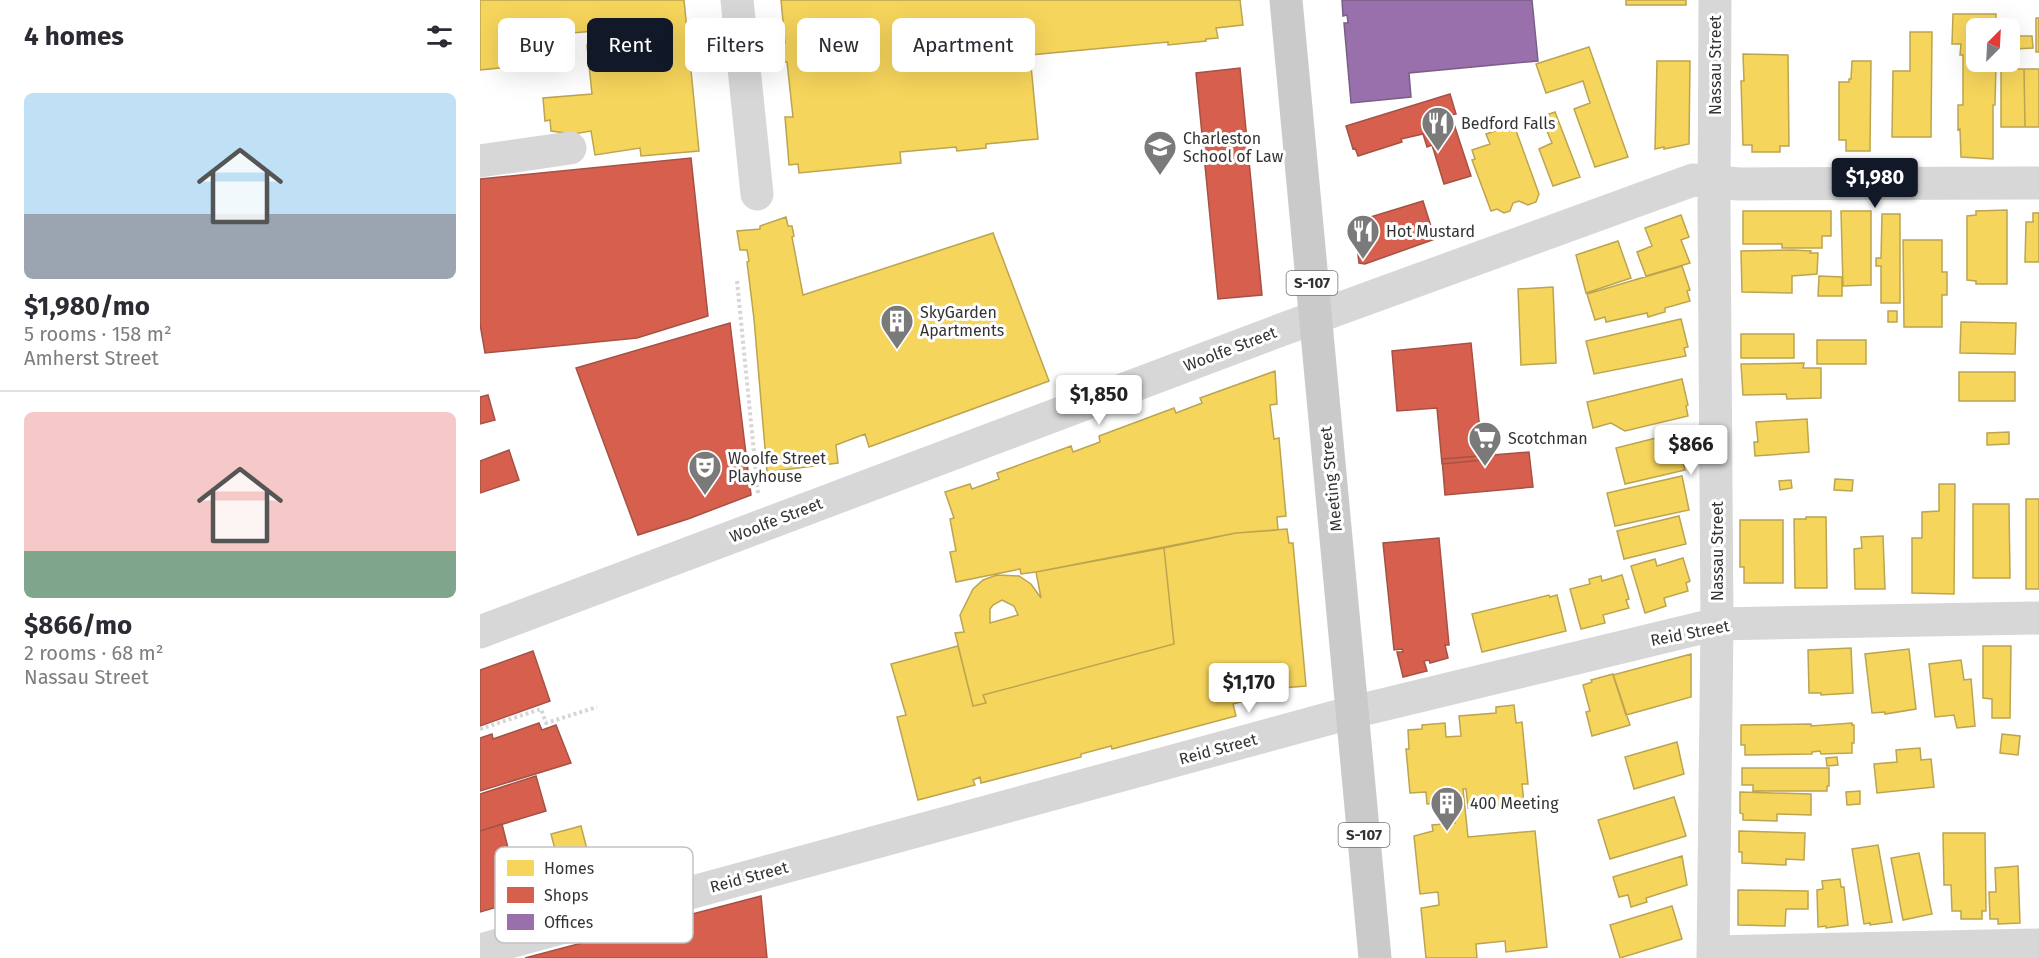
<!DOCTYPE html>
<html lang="en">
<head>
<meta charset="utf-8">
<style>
  :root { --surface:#fff; --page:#f2f2f3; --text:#2b2b33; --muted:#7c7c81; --line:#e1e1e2; --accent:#111827 }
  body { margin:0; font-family:"Fira Sans",sans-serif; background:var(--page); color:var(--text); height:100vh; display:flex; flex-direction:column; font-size:22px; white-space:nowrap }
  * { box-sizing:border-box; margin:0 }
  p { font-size:20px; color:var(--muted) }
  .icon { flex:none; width:33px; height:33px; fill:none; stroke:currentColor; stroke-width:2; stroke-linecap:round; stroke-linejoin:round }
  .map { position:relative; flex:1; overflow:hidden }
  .sheet { display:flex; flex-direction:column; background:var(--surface); width:480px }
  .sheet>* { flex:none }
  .hud { position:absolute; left:18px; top:18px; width:570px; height:54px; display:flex; gap:12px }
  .needle { width:39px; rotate:24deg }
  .controls { position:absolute; left:1486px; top:18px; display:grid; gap:12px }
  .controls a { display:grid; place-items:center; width:54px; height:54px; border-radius:9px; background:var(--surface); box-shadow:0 6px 24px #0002; font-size:30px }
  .price { position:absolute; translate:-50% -51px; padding:0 14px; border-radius:6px; background:#fff; color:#222; font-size:20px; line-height:39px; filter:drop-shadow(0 2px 3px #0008) }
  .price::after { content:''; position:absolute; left:50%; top:36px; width:18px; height:14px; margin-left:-9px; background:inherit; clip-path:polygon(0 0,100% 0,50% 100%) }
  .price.current { background:var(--accent); color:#fff }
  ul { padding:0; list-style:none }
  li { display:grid; align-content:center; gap:12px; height:318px; padding:0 24px }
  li+li { border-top:2px solid var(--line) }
  li span { display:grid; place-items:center; height:186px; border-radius:9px; color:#555 }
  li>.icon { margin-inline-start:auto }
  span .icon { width:108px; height:108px; fill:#fffc; stroke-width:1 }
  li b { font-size:26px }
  h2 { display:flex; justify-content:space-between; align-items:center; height:72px; padding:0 24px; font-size:26px }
  .chip { padding:0 21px; border-radius:9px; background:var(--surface); box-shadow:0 6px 24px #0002; font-size:21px; line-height:54px }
  .chip.current { background:var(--accent); color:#fff }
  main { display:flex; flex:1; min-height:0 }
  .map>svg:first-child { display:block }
</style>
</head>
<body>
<main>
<section class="sheet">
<h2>4 homes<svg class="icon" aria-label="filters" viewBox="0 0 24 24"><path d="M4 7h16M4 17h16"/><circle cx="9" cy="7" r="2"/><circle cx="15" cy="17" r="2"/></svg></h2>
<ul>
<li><span style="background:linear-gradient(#bfe0f5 65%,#9aa5b1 0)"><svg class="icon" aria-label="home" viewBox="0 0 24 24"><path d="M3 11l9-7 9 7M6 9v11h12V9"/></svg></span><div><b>$1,980/mo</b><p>5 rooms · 158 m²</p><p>Amherst Street</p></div></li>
<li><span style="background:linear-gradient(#f6c9c9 75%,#7fa58c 0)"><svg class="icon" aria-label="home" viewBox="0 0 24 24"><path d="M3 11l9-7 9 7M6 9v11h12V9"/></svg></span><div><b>$866/mo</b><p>2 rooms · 68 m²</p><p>Nassau Street</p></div></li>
</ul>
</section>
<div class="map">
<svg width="1559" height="958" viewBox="0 0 1559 958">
  <rect width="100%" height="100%" fill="#fff"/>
  <path fill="#f6d55c" stroke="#bca450" stroke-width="1.5" fill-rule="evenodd" d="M 0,0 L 204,0 L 219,151 L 161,156 L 160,148 L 115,155 L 111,131 L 93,134 L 71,131 L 70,120 L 65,121 L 63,98 L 112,94 L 107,45 L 117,43 L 115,31 L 45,37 L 48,65 L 0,70 Z
    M 301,0 L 760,0 L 763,25 L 736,28 L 738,38 L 726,39 L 726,41 L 688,45 L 688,42 L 550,55 L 558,139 L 506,144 L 506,148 L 477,151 L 476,147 L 420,152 L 421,163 L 319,173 L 318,164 L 309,165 L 305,117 L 313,117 L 307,62 L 302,62 L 300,44 L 305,43 Z
    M 1146,0 L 1206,0 L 1206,5 L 1146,5 Z
    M 1473,14 L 1516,14 L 1516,28 L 1497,28 L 1497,62 L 1516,62 L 1515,105 L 1513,105 L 1513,159 L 1481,157 L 1480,129 L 1478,130 L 1478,105 L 1483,105 L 1483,55 L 1480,55 L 1481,44 L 1472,44 Z
    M 1556,18 L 1559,18 L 1559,52 L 1556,52 Z
    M 1430,32 L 1452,32 L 1451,137 L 1412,137 L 1413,71 L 1430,71 Z
    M 1535,36 L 1552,36 L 1553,48 L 1535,49 Z
    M 1109,47 L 1148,157 L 1115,167 L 1094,109 L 1110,103 L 1103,81 L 1066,93 L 1056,64 Z
    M 1263,54 L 1308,55 L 1309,146 L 1300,146 L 1300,152 L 1272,152 L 1272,145 L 1263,145 L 1261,81 L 1264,81 Z
    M 1177,61 L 1210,61 L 1209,144 L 1184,149 L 1184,147 L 1175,149 Z
    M 1372,61 L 1391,61 L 1390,151 L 1366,151 L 1366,140 L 1359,140 L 1359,82 L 1369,82 L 1369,79 L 1371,79 Z
    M 1521,69 L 1544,69 L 1545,127 L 1521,127 Z
    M 1544,69 L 1559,69 L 1559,127 L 1545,127 Z
    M 1075,112 L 1100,177 L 1073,186 L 1059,149 L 1072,143 L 1061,117 Z
    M 1034,125 L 1059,194 L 1056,202 L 1048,205 L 1039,201 L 1033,203 L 1030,211 L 1024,213 L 1017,209 L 1011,211 L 992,160 L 995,159 L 992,150 L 1010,144 L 1006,134 Z
    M 1527,210 L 1527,284 L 1496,284 L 1496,281 L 1487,280 L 1487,216 L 1496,215 L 1496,211 Z
    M 1263,211 L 1351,211 L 1351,236 L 1342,236 L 1342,248 L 1302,248 L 1302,244 L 1263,244 Z
    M 1361,211 L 1391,211 L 1391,285 L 1363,286 Z
    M 1553,213 L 1559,213 L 1559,262 L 1545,262 L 1546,222 L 1553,222 Z
    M 1402,214 L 1420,214 L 1420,303 L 1401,303 L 1401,266 L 1396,266 L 1396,258 L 1401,258 Z
    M 1201,215 L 1209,237 L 1201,240 L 1210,263 L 1166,276 L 1157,252 L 1172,246 L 1165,228 Z
    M 306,217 L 308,226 L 312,226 L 314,236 L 312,237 L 323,295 L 513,233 L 569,381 L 389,447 L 385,434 L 356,445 L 358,463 L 287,472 L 274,319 L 267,262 L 269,261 L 267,250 L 260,250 L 257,231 L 280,229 L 280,226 Z
    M 1423,240 L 1462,240 L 1462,272 L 1467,272 L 1467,295 L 1462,295 L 1462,327 L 1424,327 Z
    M 1138,241 L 1151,278 L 1106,293 L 1096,255 Z
    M 1313,250 L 1331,251 L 1330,253 L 1338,253 L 1337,274 L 1312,276 L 1312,293 L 1262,292 L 1261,251 Z
    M 1202,266 L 1210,290 L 1207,291 L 1210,301 L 1185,308 L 1185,312 L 1168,317 L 1167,313 L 1126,322 L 1125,317 L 1115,320 L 1107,294 Z
    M 1339,276 L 1362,277 L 1362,296 L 1338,296 Z
    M 1073,287 L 1076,363 L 1041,365 L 1038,289 Z
    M 1408,311 L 1417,311 L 1417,322 L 1408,322 Z
    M 1201,319 L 1208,347 L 1204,348 L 1206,356 L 1114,374 L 1106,341 Z
    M 1481,322 L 1536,323 L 1535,354 L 1480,353 Z
    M 1261,334 L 1314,334 L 1314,358 L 1261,358 Z
    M 1337,340 L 1386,340 L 1386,364 L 1337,364 Z
    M 1324,363 L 1323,368 L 1341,368 L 1341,398 L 1307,399 L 1306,394 L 1263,395 L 1261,364 Z
    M 795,371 L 797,404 L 790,405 L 794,439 L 799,438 L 806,516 L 797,517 L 798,530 L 756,533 L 556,572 L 541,574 L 540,569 L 476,582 L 470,552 L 476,551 L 470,519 L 474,518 L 465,492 L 490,484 L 492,489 L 503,485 L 519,479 L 517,473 L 591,446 L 593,452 L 620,442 L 619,436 L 694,408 L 696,413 L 722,403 L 720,398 Z
    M 1479,372 L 1535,372 L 1535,401 L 1479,401 Z
    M 1202,379 L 1208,405 L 1206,406 L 1208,416 L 1145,431 L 1131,423 L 1113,428 L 1107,402 Z
    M 1327,419 L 1329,452 L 1275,456 L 1274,442 L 1278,442 L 1276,422 Z
    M 1529,432 L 1529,444 L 1507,445 L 1507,433 Z
    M 1196,433 L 1205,470 L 1145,484 L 1136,448 Z
    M 1202,476 L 1209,510 L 1135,526 L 1127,493 Z
    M 1355,479 L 1373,480 L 1372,491 L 1354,490 Z
    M 1311,480 L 1312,488 L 1300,490 L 1299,481 Z
    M 1459,484 L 1475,484 L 1474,594 L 1432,593 L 1432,538 L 1442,538 L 1442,512 L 1459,511 Z
    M 1546,499 L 1559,499 L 1559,589 L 1546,589 Z
    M 1493,504 L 1529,504 L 1530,578 L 1493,578 Z
    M 1199,516 L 1206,544 L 1144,559 L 1137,531 Z
    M 1326,517 L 1346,517 L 1347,588 L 1315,588 L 1314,519 L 1326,519 Z
    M 1260,520 L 1303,520 L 1303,583 L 1264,583 L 1264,567 L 1260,567 Z
    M 807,529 L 809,543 L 813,543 L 826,686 L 778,690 L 777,683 L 765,686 L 768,700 L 753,704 L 756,716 L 632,749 L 631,746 L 601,754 L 601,757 L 501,783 L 500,777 L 493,780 L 495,785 L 438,800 L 417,717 L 426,715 L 411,664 L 478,646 L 493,706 L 506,703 L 503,695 L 694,644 L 684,548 L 756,533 Z
    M 1403,536 L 1405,589 L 1375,589 L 1374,549 L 1382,548 L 1381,537 Z
    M 684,548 L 694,644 L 503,695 L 506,703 L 493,706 L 475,633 L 484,632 L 480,615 L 493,589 L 503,580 L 517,575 L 539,576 L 551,584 L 561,598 L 556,572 ZM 522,600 L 534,606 L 538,615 L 510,623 L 510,609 L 513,605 Z
    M 1203,558 L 1210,581 L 1206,583 L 1208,591 L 1184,598 L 1186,606 L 1165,613 L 1151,566 L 1175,559 L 1177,566 Z
    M 1142,575 L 1149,599 L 1146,600 L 1149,608 L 1123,615 L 1125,623 L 1101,629 L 1090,589 L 1110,584 L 1109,579 L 1121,576 L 1122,581 Z
    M 1069,595 L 1070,597 L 1077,595 L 1086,631 L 1002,652 L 992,614 Z
    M 1503,646 L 1531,646 L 1530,718 L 1512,718 L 1512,699 L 1503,698 Z
    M 1371,648 L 1373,693 L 1341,695 L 1341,693 L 1329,693 L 1328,650 Z
    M 1429,649 L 1436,709 L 1405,714 L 1405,712 L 1392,713 L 1385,654 Z
    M 1211,654 L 1211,697 L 1146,715 L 1133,675 Z
    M 1481,660 L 1484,680 L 1491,679 L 1495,726 L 1477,728 L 1474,715 L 1455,717 L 1449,664 Z
    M 1133,674 L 1150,725 L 1112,736 L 1106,712 L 1110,711 L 1103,685 L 1112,682 L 1111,680 Z
    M 1034,705 L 1036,723 L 1042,722 L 1048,784 L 1042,784 L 1044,803 L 988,808 L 986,789 L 983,789 L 988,837 L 1055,831 L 1067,947 L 1026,952 L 1025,941 L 996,944 L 997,958 L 946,958 L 941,908 L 959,905 L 958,892 L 940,894 L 934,836 L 953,831 L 952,825 L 975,823 L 972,801 L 947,804 L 946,792 L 930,793 L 926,749 L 929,749 L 928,730 L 942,729 L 942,725 L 965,723 L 966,737 L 981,736 L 979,716 L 1016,713 L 1016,707 Z
    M 1372,723 L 1372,725 L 1374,725 L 1374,743 L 1372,743 L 1372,753 L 1341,754 L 1340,751 L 1332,752 L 1332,754 L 1265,755 L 1265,745 L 1261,745 L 1261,725 L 1331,724 L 1331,726 Z
    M 1522,734 L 1540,736 L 1538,755 L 1520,753 Z
    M 1197,742 L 1204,774 L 1154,789 L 1145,757 Z
    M 1440,748 L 1441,760 L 1451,759 L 1454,787 L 1397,793 L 1394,764 L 1417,762 L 1416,750 Z
    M 1357,757 L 1358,765 L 1347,766 L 1346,758 Z
    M 1262,768 L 1349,768 L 1349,786 L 1347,786 L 1347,791 L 1273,791 L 1273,785 L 1262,785 Z
    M 1380,791 L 1380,804 L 1367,805 L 1366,792 Z
    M 1260,792 L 1331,794 L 1331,815 L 1297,814 L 1297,821 L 1263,820 L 1263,814 L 1260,813 Z
    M 1194,797 L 1206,836 L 1130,859 L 1118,820 Z
    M 101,826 L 116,885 L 86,892 L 71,834 Z
    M 1259,831 L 1325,833 L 1324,860 L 1306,859 L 1306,865 L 1262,863 L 1262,852 L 1259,852 Z
    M 1463,833 L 1505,833 L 1506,911 L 1502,911 L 1502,919 L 1481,919 L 1481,911 L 1472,911 L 1471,885 L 1464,885 Z
    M 1398,845 L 1412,922 L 1390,925 L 1390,923 L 1384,924 L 1372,849 Z
    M 1439,853 L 1452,914 L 1423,920 L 1411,858 Z
    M 1202,856 L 1207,885 L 1166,898 L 1167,902 L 1151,907 L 1148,895 L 1139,897 L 1133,877 Z
    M 1538,866 L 1540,923 L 1518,924 L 1518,919 L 1510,919 L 1509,892 L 1516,892 L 1515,868 Z
    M 1360,879 L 1361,887 L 1364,887 L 1368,925 L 1346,928 L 1346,926 L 1338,927 L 1337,890 L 1343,889 L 1342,881 Z
    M 1258,890 L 1328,891 L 1328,909 L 1306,909 L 1305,926 L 1258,925 Z
    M 1192,906 L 1202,939 L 1140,958 L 1130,925 Z"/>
  <path fill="#d6604d" stroke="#a55245" stroke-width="1.5" d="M 760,68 L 782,295 L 738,299 L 716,73 Z
    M 970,94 L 976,114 L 971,115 L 991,176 L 964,184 L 952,145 L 947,147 L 943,134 L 921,139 L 922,142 L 878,156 L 875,148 L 873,149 L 866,126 Z
    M 211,158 L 228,316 L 157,338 L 5,353 L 0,324 L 0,179 Z
    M 943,201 L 955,239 L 885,264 L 879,263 L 874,222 Z
    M 250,323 L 271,495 L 208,519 L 158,535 L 96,368 Z
    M 991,343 L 1003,460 L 962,464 L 957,408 L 917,411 L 912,351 Z
    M 8,395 L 15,420 L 0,424 L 0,397 Z
    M 29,450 L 39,480 L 0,493 L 0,461 Z
    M 1049,452 L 1053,487 L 965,495 L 962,459 Z
    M 959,538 L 969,645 L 965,645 L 968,658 L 950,663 L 949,660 L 944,661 L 947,671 L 923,677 L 917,652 L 923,652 L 922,649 L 914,650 L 903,543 Z
    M 53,651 L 70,701 L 0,726 L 0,670 Z
    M 59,723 L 62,730 L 76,725 L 91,763 L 0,791 L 0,738 L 12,734 L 13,739 Z
    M 56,776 L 66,811 L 0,831 L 0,794 Z
    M 22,824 L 41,900 L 0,912 L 0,831 Z
    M 281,896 L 287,958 L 45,958 L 79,949 Z"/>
  <path fill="#9970ab" stroke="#7a5e87" stroke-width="1.5" d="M 862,0 L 1052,0 L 1058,61 L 929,73 L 931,97 L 871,103 L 864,23 L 868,23 L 867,15 L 863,16 Z"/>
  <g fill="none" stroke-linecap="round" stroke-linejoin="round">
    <path stroke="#d6d6d6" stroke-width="4" stroke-dasharray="3 3" stroke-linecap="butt" d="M 257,281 L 278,493
      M 0,729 L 61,709 L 66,723 L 117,707"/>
    <path stroke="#d7d7d7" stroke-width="33" d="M 257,0 L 277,194
      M 0,161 L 90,148
      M 0,632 L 798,331 L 1213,180 L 1259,184 L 1559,183
      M 0,950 L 873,712 L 1237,624 L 1559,618
      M 1233,952 L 1559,945
      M 1233,958 L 1237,624 L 1234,208 L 1235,0"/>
    <path stroke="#cacaca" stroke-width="33" d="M 806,0 L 895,958"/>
  </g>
  <defs>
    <symbol id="restaurant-pin" viewBox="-11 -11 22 30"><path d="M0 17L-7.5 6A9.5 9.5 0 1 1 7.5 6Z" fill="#7a7a7a" stroke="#fff"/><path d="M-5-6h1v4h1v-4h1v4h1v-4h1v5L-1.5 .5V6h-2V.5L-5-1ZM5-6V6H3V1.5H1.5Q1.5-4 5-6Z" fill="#fff"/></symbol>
    <symbol id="university-pin" viewBox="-11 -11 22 30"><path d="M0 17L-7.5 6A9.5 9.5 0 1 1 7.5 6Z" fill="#7a7a7a" stroke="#fff"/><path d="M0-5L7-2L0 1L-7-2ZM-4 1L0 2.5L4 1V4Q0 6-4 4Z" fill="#fff"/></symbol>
    <symbol id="building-pin" viewBox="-11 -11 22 30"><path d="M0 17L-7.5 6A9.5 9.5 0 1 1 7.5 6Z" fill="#7a7a7a" stroke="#fff"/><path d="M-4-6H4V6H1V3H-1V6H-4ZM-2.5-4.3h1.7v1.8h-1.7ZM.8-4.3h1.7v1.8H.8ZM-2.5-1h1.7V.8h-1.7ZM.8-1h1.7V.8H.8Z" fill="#fff"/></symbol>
    <symbol id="supermarket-pin" viewBox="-11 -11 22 30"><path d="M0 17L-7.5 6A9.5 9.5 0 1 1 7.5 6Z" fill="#7a7a7a" stroke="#fff"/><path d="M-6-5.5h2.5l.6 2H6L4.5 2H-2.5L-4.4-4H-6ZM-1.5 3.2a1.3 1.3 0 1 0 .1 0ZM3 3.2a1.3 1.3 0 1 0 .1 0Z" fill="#fff"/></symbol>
    <symbol id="theatre-pin" viewBox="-11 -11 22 30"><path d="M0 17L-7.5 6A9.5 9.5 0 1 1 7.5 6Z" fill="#7a7a7a" stroke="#fff"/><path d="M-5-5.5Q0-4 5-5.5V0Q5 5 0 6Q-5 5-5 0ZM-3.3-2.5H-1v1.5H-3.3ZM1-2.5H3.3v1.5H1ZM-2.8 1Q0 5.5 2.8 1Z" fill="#fff"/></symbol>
  </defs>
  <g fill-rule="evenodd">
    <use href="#restaurant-pin" x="939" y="104" width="38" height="52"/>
    <use href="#university-pin" x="661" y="128" width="38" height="52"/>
    <use href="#restaurant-pin" x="864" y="212" width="38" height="52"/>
    <use href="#building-pin" x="398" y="302" width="38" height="52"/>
    <use href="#supermarket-pin" x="986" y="419" width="38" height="52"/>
    <use href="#theatre-pin" x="206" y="448" width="38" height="52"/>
    <use href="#building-pin" x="948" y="784" width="38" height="52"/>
  </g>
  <g text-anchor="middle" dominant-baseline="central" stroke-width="6" stroke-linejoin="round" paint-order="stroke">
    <g fill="#fff" stroke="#707070" stroke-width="1.5">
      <rect x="806.5" y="271" width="51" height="24" rx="4.5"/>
      <rect x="858.5" y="823" width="51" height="24" rx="4.5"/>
    </g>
    <g font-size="15" font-weight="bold" fill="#333">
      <text x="832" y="283">S-107</text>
      <text x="884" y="835">S-107</text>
    </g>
    <g font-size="16" fill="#333" stroke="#fff">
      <text transform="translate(1235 65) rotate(-90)">Nassau Street</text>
      <text transform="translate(750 349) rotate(-21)">Woolfe Street</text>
      <text transform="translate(851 479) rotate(-96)">Meeting Street</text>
      <text transform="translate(296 520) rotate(-21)">Woolfe Street</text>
      <text transform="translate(1237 551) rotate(-90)">Nassau Street</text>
      <text transform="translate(1210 633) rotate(-11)">Reid Street</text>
      <text transform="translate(738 749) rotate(-15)">Reid Street</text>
      <text transform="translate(269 877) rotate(-15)">Reid Street</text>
    </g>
    <g font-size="16" fill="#333" stroke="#fff" text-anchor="start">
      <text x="981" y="123">Bedford Falls</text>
      <text x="703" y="138">Charleston<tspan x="703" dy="18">School of Law</tspan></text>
      <text x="906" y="231">Hot Mustard</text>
      <text x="440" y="312">SkyGarden<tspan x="440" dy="18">Apartments</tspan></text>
      <text x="1028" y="438">Scotchman</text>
      <text x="248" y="458">Woolfe Street<tspan x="248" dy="18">Playhouse</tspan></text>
      <text x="990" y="803">400 Meeting</text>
    </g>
  </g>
  <rect x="15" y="847" width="198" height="96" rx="9" fill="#fff" stroke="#c2c2c2" stroke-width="1.5"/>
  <rect x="27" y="860" width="27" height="16" fill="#f6d55c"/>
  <rect x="27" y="887" width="27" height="16" fill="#d6604d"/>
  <rect x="27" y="914" width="27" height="16" fill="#9970ab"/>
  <g font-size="16" fill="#333">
    <text x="64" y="874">Homes</text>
    <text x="64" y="901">Shops</text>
    <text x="64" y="928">Offices</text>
  </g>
</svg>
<div class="controls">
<a><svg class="needle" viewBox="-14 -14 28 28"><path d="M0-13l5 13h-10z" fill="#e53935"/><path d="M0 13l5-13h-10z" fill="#7c7c81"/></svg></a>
</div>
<b class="price current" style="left:1395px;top:209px">$1,980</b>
<b class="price" style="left:619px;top:426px">$1,850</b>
<b class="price" style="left:1211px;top:476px">$866</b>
<b class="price" style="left:769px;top:714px">$1,170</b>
<div class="hud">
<a class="chip">Buy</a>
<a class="chip current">Rent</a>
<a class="chip">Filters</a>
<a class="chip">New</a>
<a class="chip">Apartment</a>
</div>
</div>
</main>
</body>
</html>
